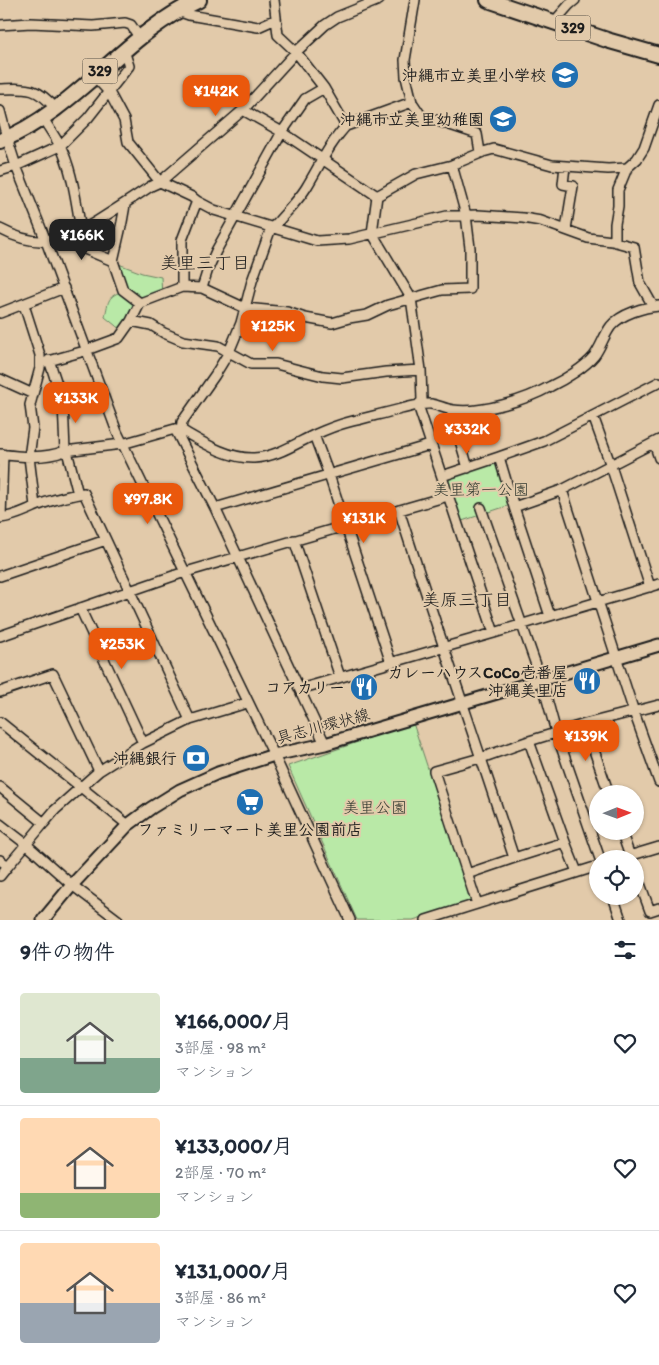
<!DOCTYPE html>
<html lang="ja">
<head>
<meta charset="utf-8">
<style>
  :root { --surface:#fff; --page:#f6f6f7; --text:#1f2937; --muted:#747a83; --line:#e0e1e3; --accent:#ea580c }
  body { margin:0; font-family:Itim,"Klee One",sans-serif; background:var(--page); color:var(--text); height:100vh; display:flex; flex-direction:column; font-size:19px; white-space:nowrap }
  * { box-sizing:border-box; margin:0 }
  p { font-size:16px; color:var(--muted) }
  .icon { flex:none; width:28px; height:28px; fill:none; stroke:currentColor; stroke-width:2; stroke-linecap:round; stroke-linejoin:round }
  .map { position:relative; height:920px; overflow:hidden }
  .drawer { display:flex; flex-direction:column; background:var(--surface); flex:1 }
  .drawer>* { flex:none }
  .needle { width:32px; rotate:89deg }
  .fabs { position:absolute; left:589px; top:785px; display:grid; gap:10px }
  .fabs a { display:grid; place-items:center; width:55px; height:55px; border-radius:50%; background:var(--surface); box-shadow:0 1px 4px #0004; font-size:25px }
  .price { position:absolute; translate:-50% -42px; padding:0 11px; border-radius:10px; background:var(--accent); color:#fff; font-size:16px; line-height:32px; filter:drop-shadow(0 1px 2px #0008) }
  .price::after { content:''; position:absolute; left:50%; top:30px; width:15px; height:11px; margin-left:-8px; background:inherit; clip-path:polygon(0 0,100% 0,50% 100%) }
  .price.current { background:#222; color:#fff }
  ul { padding:0; list-style:none }
  li { display:flex; align-items:center; gap:15px; height:125px; padding:0 20px }
  li+li { border-top:1px solid var(--line) }
  li span { display:grid; place-items:center; flex:none; width:140px; height:100px; border-radius:5px; color:#555 }
  li>.icon { margin-inline-start:auto }
  span .icon { width:60px; height:60px; fill:#fffc; stroke-width:1 }
  li b { font-size:21px }
  h2 { display:flex; justify-content:space-between; align-items:center; height:60px; padding:0 20px; font-size:21px }
  .map>svg:first-child { display:block }
</style>
</head>
<body>
<div class="map">
<svg width="659" height="920" viewBox="0 0 659 920">
  <rect width="100%" height="100%" fill="#e2caaa"/>
  <filter id="ink" filterUnits="userSpaceOnUse"><feTurbulence type="fractalNoise" baseFrequency=".02" numOctaves="2"/><feDisplacementMap in="SourceGraphic" scale="10" xChannelSelector="R" yChannelSelector="G"/><feConvolveMatrix kernelMatrix="1 2 1 2 8 2 1 2 1" color-interpolation-filters="sRGB"/></filter>
  <g filter="url(#ink)">
    <path fill="#b9e9a7" stroke="#6a8262" d="M 116,263 L 142,273 L 161,277 L 162,297 L 141,300 L 125,289 Z
      M 121,292 L 136,303 L 121,330 L 105,317 C 108,304 107,296 121,292 Z
      M 499,457 L 513,504 L 456,523 L 442,476 Z
      M 413,723 L 472,902 L 413,920 L 357,920 L 288,766 Z"/>
    <g fill="none" stroke-linecap="round" stroke-linejoin="round">
      <defs>
        <path id="minor" d="M 274,0 L 278,35 L 296,52 L 324,88 L 346,126
          M 178,11 L 189,15 L 258,27 L 276,19
          M 554,22 L 569,5 L 575,0
          M 0,25 L 31,23 L 93,26 L 125,23 L 131,25 L 139,37
          M 94,76 L 109,92 L 124,120 L 128,142 L 160,182 L 192,197 L 197,201 L 214,210 L 317,241 L 349,239 L 447,216 L 478,215 L 523,218 L 541,221 L 588,238 L 612,241 L 634,247 L 640,283 L 653,306
          M 0,89 C 28,88 37,87 56,109
          M 412,102 L 424,120 L 435,120 L 477,134 L 480,152
          M 243,110 L 282,132 L 377,196 L 372,233 L 411,298 L 421,370 L 422,401 L 418,405 L 494,633 L 300,689
          M 0,111 L 7,138 L 16,166 L 46,241 L 117,432 L 274,755 L 350,920
          M 43,118 C 49,129 58,140 63,152 C 73,175 77,206 81,231
          M 565,166 L 563,184 L 573,186 L 566,229
          M 0,171 L 16,166 L 60,146 L 88,118 L 129,66 L 124,50
          M 377,196 L 416,174 L 452,165 L 483,152 L 494,149 L 552,165 L 608,169 L 627,168
          M 123,205 L 125,205 L 122,222 L 113,261 L 123,290 L 140,303 L 182,287 L 202,288 L 245,308 L 287,312 L 305,318 L 332,323 L 349,318 L 367,315 L 388,305 L 442,290 L 470,289 L 470,248 L 466,215 L 452,165
          M 0,229 C 43,252 68,240 105,216 C 121,206 136,196 151,186 L 160,182 L 243,110 L 296,52 L 325,25 L 337,17 L 379,0
          M 61,239 L 113,261
          M 615,242 L 615,224 L 618,206 L 618,190 L 627,168 L 637,159 L 644,148 L 659,105
          M 182,287 L 182,240 L 197,201
          M 202,288 L 208,269 L 216,251 L 282,132 L 305,99 L 324,88
          M 24,305 L 40,355 L 40,368 L 30,405 L 33,428 L 29,457 L 35,506
          M 0,313 L 64,288
          M 131,321 L 151,325 L 164,333 L 183,341 L 218,346 L 251,364 L 276,364 L 299,370 L 323,376 L 342,378 L 386,372 L 421,370
          M 49,360 L 63,402 L 65,451 L 68,455 L 78,494
          M 45,362 L 81,352 L 119,338 L 131,321 L 140,303
          M 0,379 L 33,394
          M 659,382 L 544,441 L 499,457 L 514,507 L 550,616 L 659,584
          M 451,410 L 468,468
          M 593,416 L 611,466 L 650,587
          M 175,429 L 215,508 L 325,744
          M 181,430 C 202,442 228,459 254,458 C 276,457 295,444 314,435 C 325,430 337,425 349,422 C 366,418 384,413 401,409 C 410,407 421,403 431,404 C 438,405 445,409 453,410 C 481,414 526,400 551,386 C 564,380 585,367 594,356 C 601,347 604,335 611,326 C 621,314 644,307 659,306
          M 314,435 L 329,475 L 391,663
          M 654,443 L 659,458
          M 0,454 C 21,457 44,459 65,451 L 122,444 L 175,429 L 181,430 L 182,422 L 215,375 L 229,352 L 241,323 L 252,281 L 271,228 L 276,224 C 286,212 298,201 306,188 C 319,167 329,144 346,126 L 412,102 L 406,77 L 405,60 L 415,0
          M 442,476 L 499,457
          M 562,490 L 634,712 L 659,782
          M 514,507 L 562,490 L 659,440
          M 215,508 L 430,445
          M 481,508 L 543,685 L 556,732 L 600,859
          M 399,510 C 436,626 476,742 514,858
          M 0,518 C 13,517 22,512 34,507 C 49,500 68,496 84,493 L 190,720
          M 1,518 L 3,454
          M 294,540 L 340,677
          M 0,576 L 106,540
          M 80,608 L 143,743
          M 494,633 L 550,616
          M 0,636 L 179,574 L 448,496
          M 0,692 L 53,674 L 99,771
          M 0,722 L 128,825
          M 585,724 L 609,794
          M 529,741 L 585,724 L 659,705
          M 0,787 L 44,823 L 55,810 L 99,771 L 143,743 L 190,720 L 247,703
          M 0,824 L 26,844 L 72,885 L 118,920
          M 621,831 L 631,859
          M 565,842 L 577,872
          M 619,859 L 659,847
          M 0,860 L 8,866 L 0,876
          M 8,866 L 44,823
          M 635,870 L 650,911 L 659,908
          M 467,874 L 514,858 L 565,842 L 529,741 L 484,757 L 434,771 L 477,904
          M 613,896 L 621,920
          M 426,920 L 598,866"/>
        <path id="major" d="M 43,920 L 72,885 L 128,825 L 151,808 L 180,790 L 218,773 L 274,755 L 325,744 L 659,645"/>
        <path id="highway" d="M 488,0 L 610,41 L 659,55
          M 0,141 C 77,110 124,34 199,0"/>
      </defs>
      <use href="#minor" stroke="#1c1c1c" stroke-width="12"/>
      <use href="#major" stroke="#1c1c1c" stroke-width="15"/>
      <use href="#highway" stroke="#1c1c1c" stroke-width="18"/>
      <use href="#minor" stroke="#e2caaa" stroke-width="9"/>
      <use href="#major" stroke="#e2caaa" stroke-width="11"/>
      <use href="#highway" stroke="#e2caaa" stroke-width="14"/>
    </g>
  </g>
  <defs>
    <symbol id="school-disc" viewBox="-11 -11 22 22"><circle r="9.5" fill="#1f6fb2" stroke="#e2caaa"/><path d="M0-5L7-2L0 1L-7-2ZM-4 1L0 2.5L4 1V4Q0 6-4 4Z" fill="#fff"/></symbol>
    <symbol id="restaurant-disc" viewBox="-11 -11 22 22"><circle r="9.5" fill="#1f6fb2" stroke="#e2caaa"/><path d="M-5-6h1v4h1v-4h1v4h1v-4h1v5L-1.5 .5V6h-2V.5L-5-1ZM5-6V6H3V1.5H1.5Q1.5-4 5-6Z" fill="#fff"/></symbol>
    <symbol id="bank-disc" viewBox="-11 -11 22 22"><circle r="9.5" fill="#1f6fb2" stroke="#e2caaa"/><path d="M-6-4H6V4H-6ZM0-2.3a2.3 2.3 0 1 0 0 4.6a2.3 2.3 0 1 0 0-4.6Z" fill="#fff"/></symbol>
    <symbol id="supermarket-disc" viewBox="-11 -11 22 22"><circle r="9.5" fill="#1f6fb2" stroke="#e2caaa"/><path d="M-6-5.5h2.5l.6 2H6L4.5 2H-2.5L-4.4-4H-6ZM-1.5 3.2a1.3 1.3 0 1 0 .1 0ZM3 3.2a1.3 1.3 0 1 0 .1 0Z" fill="#fff"/></symbol>
  </defs>
  <g fill-rule="evenodd">
    <use href="#school-disc" x="549" y="59" width="32" height="32"/>
    <use href="#school-disc" x="487" y="103" width="32" height="32"/>
    <use href="#restaurant-disc" x="571" y="665" width="32" height="32"/>
    <use href="#restaurant-disc" x="348" y="671" width="32" height="32"/>
    <use href="#bank-disc" x="180" y="742" width="32" height="32"/>
    <use href="#supermarket-disc" x="234" y="786" width="32" height="32"/>
  </g>
  <g text-anchor="middle" dominant-baseline="central" stroke-width="4" stroke-linejoin="round" paint-order="stroke">
    <g fill="#e2caaa" stroke="#575047" stroke-width="1">
      <rect x="555.5" y="15.5" width="35" height="25" rx="4"/>
      <rect x="82.5" y="58.5" width="35" height="25" rx="4"/>
    </g>
    <g font-size="15" font-weight="bold" fill="#1c1c1c">
      <text x="573" y="28">329</text>
      <text x="100" y="71">329</text>
    </g>
    <g font-size="16" font-weight="bold" fill="#1c1c1c" stroke="#e2caaa" text-anchor="end">
      <text x="546" y="75">沖縄市立美里小学校</text>
      <text x="484" y="119">沖縄市立美里幼稚園</text>
      <text x="568" y="672">カレーハウスCoCo壱番屋<tspan x="568" dy="18">沖縄美里店</tspan></text>
      <text x="345" y="687">コアカリー</text>
      <text x="177" y="758">沖縄銀行</text>
      <text x="250" y="829" text-anchor="middle">ファミリーマート美里公園前店</text>
    </g>
    <g font-size="16" fill="#343b31" stroke="#e2caaa">
      <text x="481" y="489">美里第一公園</text>
      <text x="375" y="807">美里公園</text>
    </g>
    <g font-size="16" fill="#1c1c1c" stroke="#e2caaa">
      <text transform="translate(323 726) rotate(-15)">具志川環状線</text>
    </g>
    <g font-size="18" fill="#1c1c1c" stroke="#e2caaa">
      <text x="205" y="263">美里三丁目</text>
      <text x="467" y="600">美原三丁目</text>
    </g>
  </g>
</svg>
<div class="fabs">
<a><svg class="needle" viewBox="-14 -14 28 28"><path d="M0-13l5 13h-10z" fill="#e53935"/><path d="M0 13l5-13h-10z" fill="#747a83"/></svg></a>
<a><svg class="icon" aria-label="locate" viewBox="0 0 24 24"><circle cx="12" cy="12" r="6"/><path d="M12 2v4M12 18v4M2 12h4M18 12h4"/></svg></a>
</div>
<b class="price" style="left:216px;top:117px">¥142K</b>
<b class="price current" style="left:82px;top:261px">¥166K</b>
<b class="price" style="left:273px;top:352px">¥125K</b>
<b class="price" style="left:76px;top:424px">¥133K</b>
<b class="price" style="left:467px;top:455px">¥332K</b>
<b class="price" style="left:148px;top:525px">¥97.8K</b>
<b class="price" style="left:364px;top:544px">¥131K</b>
<b class="price" style="left:122px;top:670px">¥253K</b>
<b class="price" style="left:586px;top:762px">¥139K</b>
</div>
<section class="drawer">
<h2>9件の物件<svg class="icon" aria-label="filters" viewBox="0 0 24 24"><path d="M4 7h16M4 17h16"/><circle cx="9" cy="7" r="2"/><circle cx="15" cy="17" r="2"/></svg></h2>
<ul>
<li><span style="background:linear-gradient(#dfe7d0 65%,#7fa58c 0)"><svg class="icon" aria-label="home" viewBox="0 0 24 24"><path d="M3 11l9-7 9 7M6 9v11h12V9"/></svg></span><div><b>¥166,000/月</b><p>3部屋 · 98 m²</p><p>マンション</p></div><svg class="icon" aria-label="heart" viewBox="0 0 24 24"><path d="M12 20l-8-8c-3-5 5-10 8-4 3-6 11-1 8 4z"/></svg></li>
<li><span style="background:linear-gradient(#ffd9b3 75%,#8fb573 0)"><svg class="icon" aria-label="home" viewBox="0 0 24 24"><path d="M3 11l9-7 9 7M6 9v11h12V9"/></svg></span><div><b>¥133,000/月</b><p>2部屋 · 70 m²</p><p>マンション</p></div><svg class="icon" aria-label="heart" viewBox="0 0 24 24"><path d="M12 20l-8-8c-3-5 5-10 8-4 3-6 11-1 8 4z"/></svg></li>
<li><span style="background:linear-gradient(#ffd9b3 60%,#9aa5b1 0)"><svg class="icon" aria-label="home" viewBox="0 0 24 24"><path d="M3 11l9-7 9 7M6 9v11h12V9"/></svg></span><div><b>¥131,000/月</b><p>3部屋 · 86 m²</p><p>マンション</p></div><svg class="icon" aria-label="heart" viewBox="0 0 24 24"><path d="M12 20l-8-8c-3-5 5-10 8-4 3-6 11-1 8 4z"/></svg></li>
</ul>
</section>
</body>
</html>
